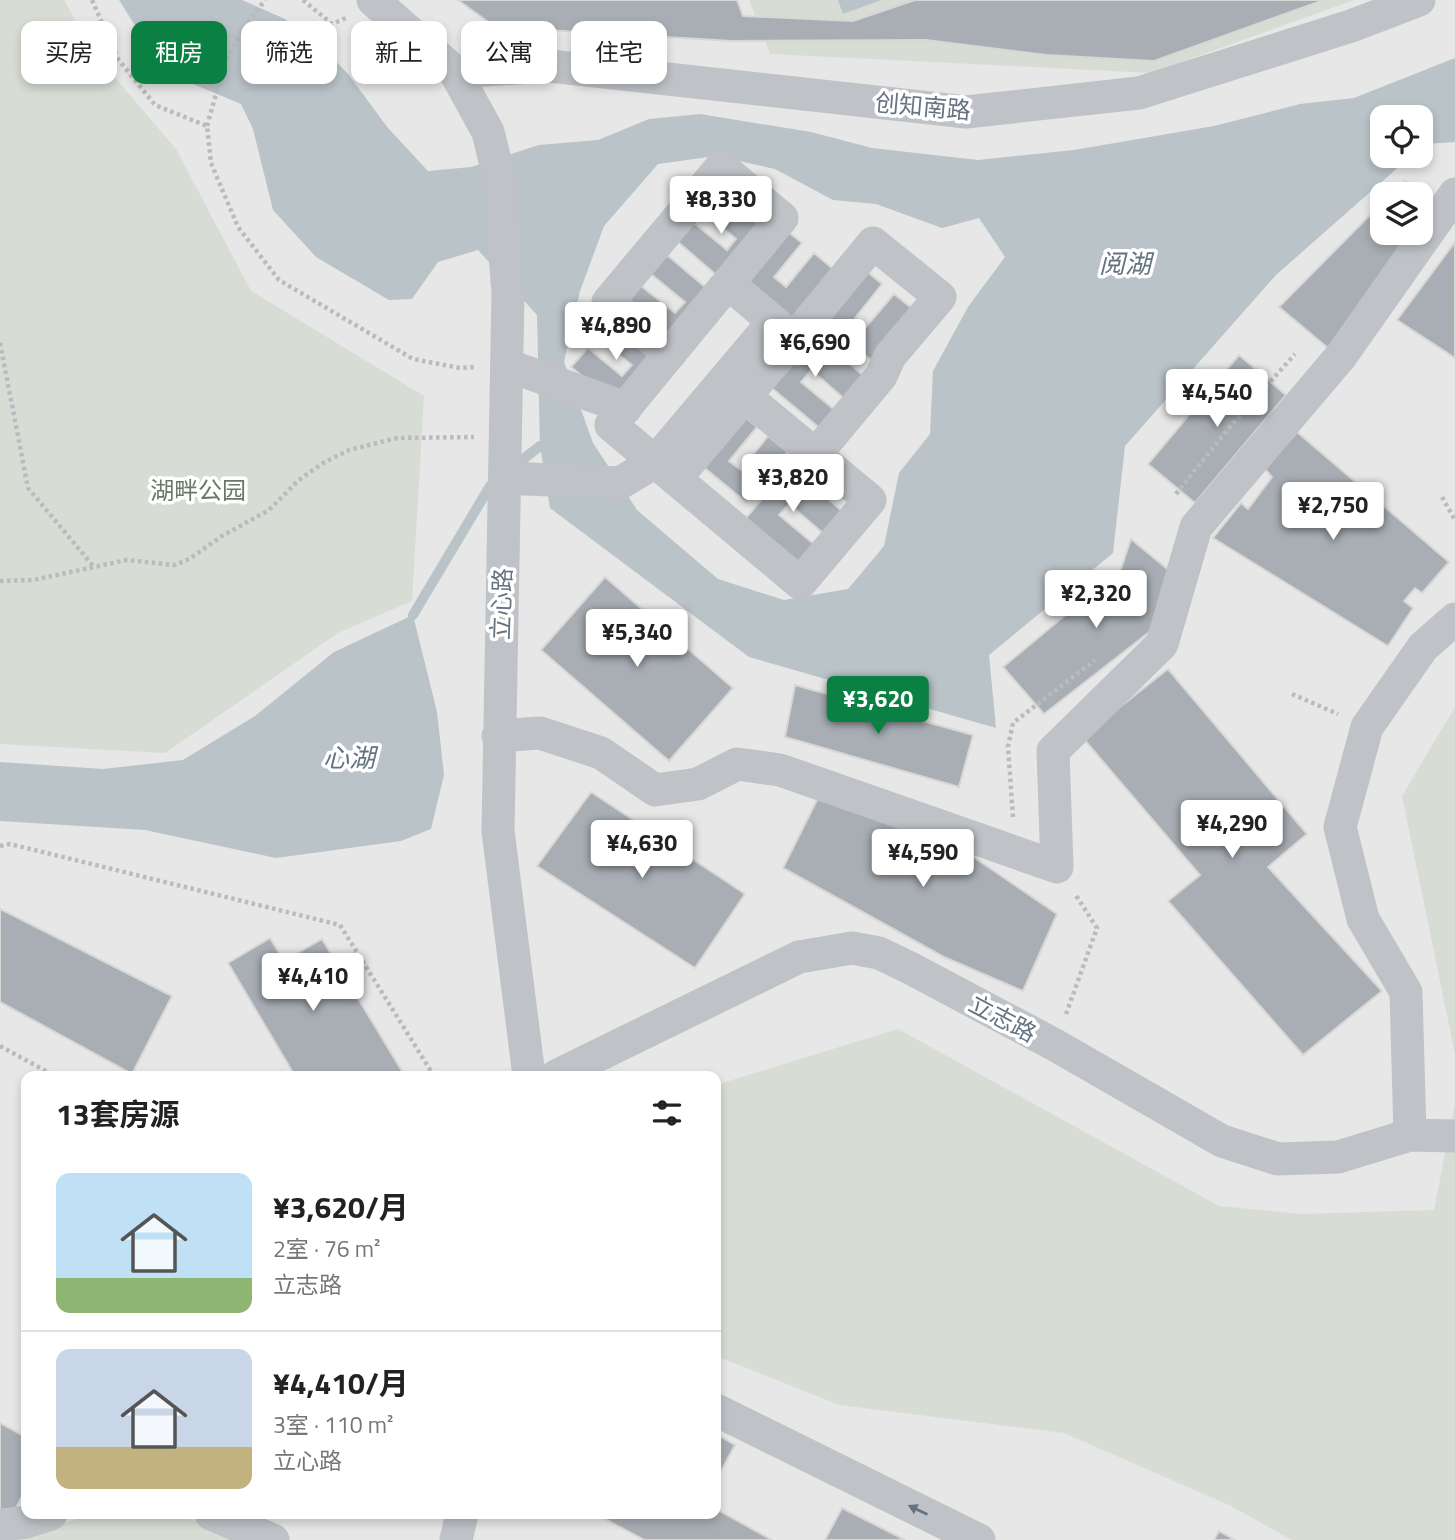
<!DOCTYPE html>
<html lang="zh">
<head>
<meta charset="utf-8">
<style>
  :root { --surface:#fff; --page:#f6f6f6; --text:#222; --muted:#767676; --line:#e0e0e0; --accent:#0b8043 }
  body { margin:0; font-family:"Titillium Web","Noto Sans SC",sans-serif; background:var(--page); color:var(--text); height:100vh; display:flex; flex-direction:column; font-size:26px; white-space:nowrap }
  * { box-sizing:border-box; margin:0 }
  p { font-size:23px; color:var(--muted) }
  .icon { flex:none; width:38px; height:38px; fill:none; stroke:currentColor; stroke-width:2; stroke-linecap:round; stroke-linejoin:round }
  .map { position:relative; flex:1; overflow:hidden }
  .side { position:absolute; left:21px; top:1071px; width:700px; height:448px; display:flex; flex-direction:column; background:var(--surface); border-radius:14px; box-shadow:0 4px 10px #0003 }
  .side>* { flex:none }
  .banner { position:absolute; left:21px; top:21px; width:700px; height:63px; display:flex; gap:14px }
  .controls { position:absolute; left:1370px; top:105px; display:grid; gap:14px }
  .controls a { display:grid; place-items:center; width:63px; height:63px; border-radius:14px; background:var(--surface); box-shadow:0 4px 10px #0003; font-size:35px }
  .price { position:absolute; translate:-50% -60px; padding:0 16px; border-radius:7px; background:#fff; color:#222; font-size:23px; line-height:46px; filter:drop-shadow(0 2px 4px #0008) }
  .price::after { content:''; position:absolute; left:50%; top:42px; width:21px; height:16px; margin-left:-10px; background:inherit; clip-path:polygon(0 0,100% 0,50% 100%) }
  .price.selected { background:var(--accent); color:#fff }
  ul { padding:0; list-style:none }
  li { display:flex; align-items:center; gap:21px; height:175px; padding:0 35px }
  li+li { border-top:2px solid var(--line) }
  li span { display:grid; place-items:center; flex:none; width:196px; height:140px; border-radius:14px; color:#555 }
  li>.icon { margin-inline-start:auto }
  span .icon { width:84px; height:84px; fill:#fffc; stroke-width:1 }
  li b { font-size:30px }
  h2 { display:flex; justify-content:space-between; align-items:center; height:84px; padding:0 35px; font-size:30px }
  .tag { padding:0 24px; border-radius:14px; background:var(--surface); box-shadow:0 4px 10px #0003; font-size:24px; line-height:63px }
  .tag.selected { background:var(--accent); color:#fff }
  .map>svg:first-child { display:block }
</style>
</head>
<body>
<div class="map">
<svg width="1455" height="1540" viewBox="0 0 1455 1540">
  <rect width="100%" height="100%" fill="#f6f6f2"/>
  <path fill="#e6e7e6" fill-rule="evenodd" d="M 0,0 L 1455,0 L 1455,1540 L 0,1540 ZM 1382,117 L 1421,117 L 1421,156 L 1382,156 ZM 1382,194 L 1421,194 L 1421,233 L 1382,233 ZM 26,1076 L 716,1076 L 716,1514 L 26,1514 Z"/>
  <path fill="#d7dcd4" d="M 0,0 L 64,0 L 93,52 L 176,149 L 251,291 L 424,396 L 412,601 L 338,633 L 165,753 L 0,744 Z
    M 749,0 L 1354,0 L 1151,73 L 770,54 Z
    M 1455,707 L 1455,1054 L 1402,796 Z
    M 898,1029 L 1219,1206 L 1301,1214 L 1434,1210 L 1455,1104 L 1455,1540 L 1292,1540 L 1229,1505 L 1064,1433 L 839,1405 L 716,1356 L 716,1085 Z
    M 94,1514 L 176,1514 L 244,1540 L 0,1540 L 27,1535 Z"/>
  <path fill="#b9c3c8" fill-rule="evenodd" d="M 119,0 L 242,0 L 285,19 L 315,40 L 348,74 L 388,128 L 428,171 L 471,167 L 539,145 L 598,140 L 649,119 L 700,114 L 811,132 L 872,148 L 978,160 L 1074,150 L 1214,126 L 1300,104 L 1354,98 L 1455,58 L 1455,142 L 1424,144 L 1421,147 L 1421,117 L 1382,117 L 1382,156 L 1411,156 L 1276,275 L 1125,446 L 1113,553 L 989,655 L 996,728 L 749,657 L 550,508 L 540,446 L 537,315 L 478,250 L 438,262 L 412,299 L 389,300 L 316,257 L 273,210 L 253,129 L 241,104 L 181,79 L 150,49 ZM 716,156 L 775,169 L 833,200 L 876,204 L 942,228 L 979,218 L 1005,257 L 968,307 L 933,371 L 930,434 L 899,473 L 884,546 L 848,589 L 784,600 L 718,579 L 637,510 L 593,443 L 564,362 L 580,291 L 604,226 L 658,164 Z
    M 838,0 L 881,0 L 843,14 Z
    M 413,615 L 437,712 L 444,775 L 431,829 L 401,841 L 276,858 L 145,830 L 0,821 L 0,762 L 103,769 L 183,760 L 255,716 L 334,652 Z"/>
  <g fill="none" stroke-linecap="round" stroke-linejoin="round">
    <path stroke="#b9c3c8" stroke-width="10" d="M 512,468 L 540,446
      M 413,615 L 490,486 L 495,482"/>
  </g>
  <path fill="#a8aeb4" stroke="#d7d7d5" stroke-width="2" d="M 458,0 L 737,0 L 743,16 L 853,21 L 915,0 L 1324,0 L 1154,61 L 1046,55 L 926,40 L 732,41 L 495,27 Z
    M 1405,181 L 1439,207 L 1421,229 L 1421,194 L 1391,194 Z
    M 719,191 L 763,228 L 721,279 L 677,241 L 693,222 L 727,250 L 736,239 L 702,210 Z
    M 1382,203 L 1382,233 L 1418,233 L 1328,348 L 1279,307 Z
    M 782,227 L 802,243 L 774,277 L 786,287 L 814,253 L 833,269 L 791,319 L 741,277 Z
    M 1455,242 L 1455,358 L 1397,320 Z
    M 667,255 L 711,292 L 670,342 L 625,305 L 641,286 L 675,313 L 685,302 L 651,274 Z
    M 863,268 L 882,284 L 855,318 L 866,327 L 894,294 L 914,310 L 871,360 L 821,318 Z
    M 613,317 L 658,355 L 617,404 L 571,367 L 588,348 L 622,376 L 632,365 L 597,337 Z
    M 812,332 L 865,377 L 846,400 L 811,370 L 801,382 L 837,412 L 822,430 L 767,384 Z
    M 1239,355 L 1286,395 L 1195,503 L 1148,464 Z
    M 737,410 L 757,427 L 729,461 L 741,470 L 768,436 L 788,452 L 746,502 L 695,460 Z
    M 1297,432 L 1449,562 L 1422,593 L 1415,588 L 1404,601 L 1413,608 L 1388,646 L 1213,538 L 1241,503 L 1248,509 L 1272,477 L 1265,469 Z
    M 790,466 L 843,512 L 824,534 L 789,504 L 779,515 L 816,546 L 800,565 L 746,518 Z
    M 1131,539 L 1177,577 L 1166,619 L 1044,714 L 1003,667 L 1121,569 Z
    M 605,577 L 733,688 L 669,761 L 541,650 Z
    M 1168,669 L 1307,834 L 1268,867 L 1382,991 L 1303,1055 L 1168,901 L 1200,875 L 1082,737 Z
    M 795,685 L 973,735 L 959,787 L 785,737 Z
    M 591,792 L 745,894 L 695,968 L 537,866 Z
    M 819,796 L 931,828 L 1057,914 L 1023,991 L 944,957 L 783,868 Z
    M 0,909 L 172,996 L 132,1074 L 0,1002 Z
    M 270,938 L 284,961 L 322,939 L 405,1076 L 295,1076 L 228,963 Z
    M 0,1423 L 26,1437 L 26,1488 L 12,1516 L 0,1510 Z
    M 716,1434 L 735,1445 L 716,1480 Z
    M 842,1508 L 905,1540 L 825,1540 Z
    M 716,1509 L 772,1540 L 644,1540 L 596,1514 L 716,1514 Z
    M 1219,1531 L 1235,1540 L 1214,1540 Z"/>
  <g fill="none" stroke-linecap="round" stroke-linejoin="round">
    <path stroke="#b9bbbe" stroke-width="4.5" stroke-dasharray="3.5 3.5" stroke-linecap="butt" d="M 92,0 L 118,59 L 155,105 L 207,126 L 211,163 L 238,227 L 279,280 L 413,359 L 460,368 L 474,367
      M 303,0 L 332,24 L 348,17
      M 207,126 L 225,62 L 242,31 L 265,0
      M 0,343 L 28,488 L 94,567
      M 1176,494 L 1229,428 L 1295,354
      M 1442,497 L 1455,520
      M 0,581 L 33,580 L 127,560 L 175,565 L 189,559 L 222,536 L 269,510 L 299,480 L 323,463 L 349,450 L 397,438 L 474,437
      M 1292,694 L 1338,714
      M 1013,817 L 1008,746 L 1013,723 L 1095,660
      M 0,846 L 10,844 L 340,925 L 434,1076
      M 1066,1014 L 1097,928 L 1075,894
      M 0,1046 L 55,1076"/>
    <path stroke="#bfc2c6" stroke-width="33" d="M 373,0 L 455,72 L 488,132 L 498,173 L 508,292 L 498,831 L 529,1076
      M 455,72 L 550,66 L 966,112 L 1139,93 L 1351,26 L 1419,0
      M 794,339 L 873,243 L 940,297 L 890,356 L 881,376 L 816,454
      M 670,354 L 608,302 L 721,167 L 782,218 L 728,283
      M 507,365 L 626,408
      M 505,478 L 620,483 L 655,462 L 763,334
      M 675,479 L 794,339 L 728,283 L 611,425 L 800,583 L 870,500 L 745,396
      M 498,736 L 540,733 L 601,753 L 655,790 L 698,784 L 737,764 L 780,770 L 1057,867 L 1053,751 L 1162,644 L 1196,527 L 1341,356 L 1455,194
      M 556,1076 L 799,957 L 852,948 L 879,953 L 912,969 L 1055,1045 L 1222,1141 L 1278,1159 L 1338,1157 L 1410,1135 L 1455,1136
      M 1410,1135 L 1406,992 L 1363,919 L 1340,827 L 1367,727 L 1423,647 L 1455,619
      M 716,1410 L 979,1540
      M 211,1514 L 273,1540
      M 0,1525 L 26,1522 L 51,1514
      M 456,1540 L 462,1514"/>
  </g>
  <defs><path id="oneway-solid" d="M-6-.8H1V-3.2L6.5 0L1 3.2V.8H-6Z" transform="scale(1.75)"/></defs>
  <use fill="#667482" href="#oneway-solid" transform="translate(918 1510) rotate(-154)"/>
  <g text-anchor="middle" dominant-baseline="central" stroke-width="7" stroke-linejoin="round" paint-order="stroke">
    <g font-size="24" fill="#667482" stroke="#fff">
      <text transform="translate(923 106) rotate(5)">创知南路</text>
      <text transform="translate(501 604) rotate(-88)">立心路</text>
      <text transform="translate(1003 1018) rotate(28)">立志路</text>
    </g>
    <g font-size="24" fill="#687965" stroke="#fff">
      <text x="198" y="490">湖畔公园</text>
    </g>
    <g font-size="26" font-style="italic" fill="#62757f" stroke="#fff">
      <text x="1125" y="263">阅湖</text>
      <text x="349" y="757">心湖</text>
    </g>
  </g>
</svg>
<div class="controls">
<a><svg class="icon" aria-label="locate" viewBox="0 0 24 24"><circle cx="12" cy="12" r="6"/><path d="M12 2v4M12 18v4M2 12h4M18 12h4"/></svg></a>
<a><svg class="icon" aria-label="layers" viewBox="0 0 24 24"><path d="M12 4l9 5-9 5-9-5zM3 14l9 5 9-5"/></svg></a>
</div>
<b class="price" style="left:721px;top:236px">¥8,330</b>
<b class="price" style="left:616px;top:362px">¥4,890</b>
<b class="price" style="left:815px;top:379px">¥6,690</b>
<b class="price" style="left:1217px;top:429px">¥4,540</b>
<b class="price" style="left:793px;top:514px">¥3,820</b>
<b class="price" style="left:1333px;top:542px">¥2,750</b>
<b class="price" style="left:1096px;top:630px">¥2,320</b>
<b class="price" style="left:637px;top:669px">¥5,340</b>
<b class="price selected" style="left:878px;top:736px">¥3,620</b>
<b class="price" style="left:1232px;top:860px">¥4,290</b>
<b class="price" style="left:642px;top:880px">¥4,630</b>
<b class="price" style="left:923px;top:889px">¥4,590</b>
<b class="price" style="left:313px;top:1013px">¥4,410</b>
<div class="banner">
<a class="tag">买房</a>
<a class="tag selected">租房</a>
<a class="tag">筛选</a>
<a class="tag">新上</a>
<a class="tag">公寓</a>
<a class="tag">住宅</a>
</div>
<section class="side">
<h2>13套房源<svg class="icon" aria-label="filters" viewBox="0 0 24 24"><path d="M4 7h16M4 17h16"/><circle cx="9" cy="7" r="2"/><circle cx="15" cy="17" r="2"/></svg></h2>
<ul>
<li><span style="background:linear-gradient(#bfe0f5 75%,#8fb573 0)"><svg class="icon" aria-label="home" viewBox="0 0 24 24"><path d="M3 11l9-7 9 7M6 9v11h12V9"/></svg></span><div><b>¥3,620/月</b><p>2室 · 76 m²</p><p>立志路</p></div></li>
<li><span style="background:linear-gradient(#c9d6e8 70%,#c2b280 0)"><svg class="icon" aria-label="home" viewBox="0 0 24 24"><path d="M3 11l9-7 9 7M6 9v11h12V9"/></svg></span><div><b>¥4,410/月</b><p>3室 · 110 m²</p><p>立心路</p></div></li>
</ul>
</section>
</div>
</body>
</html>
